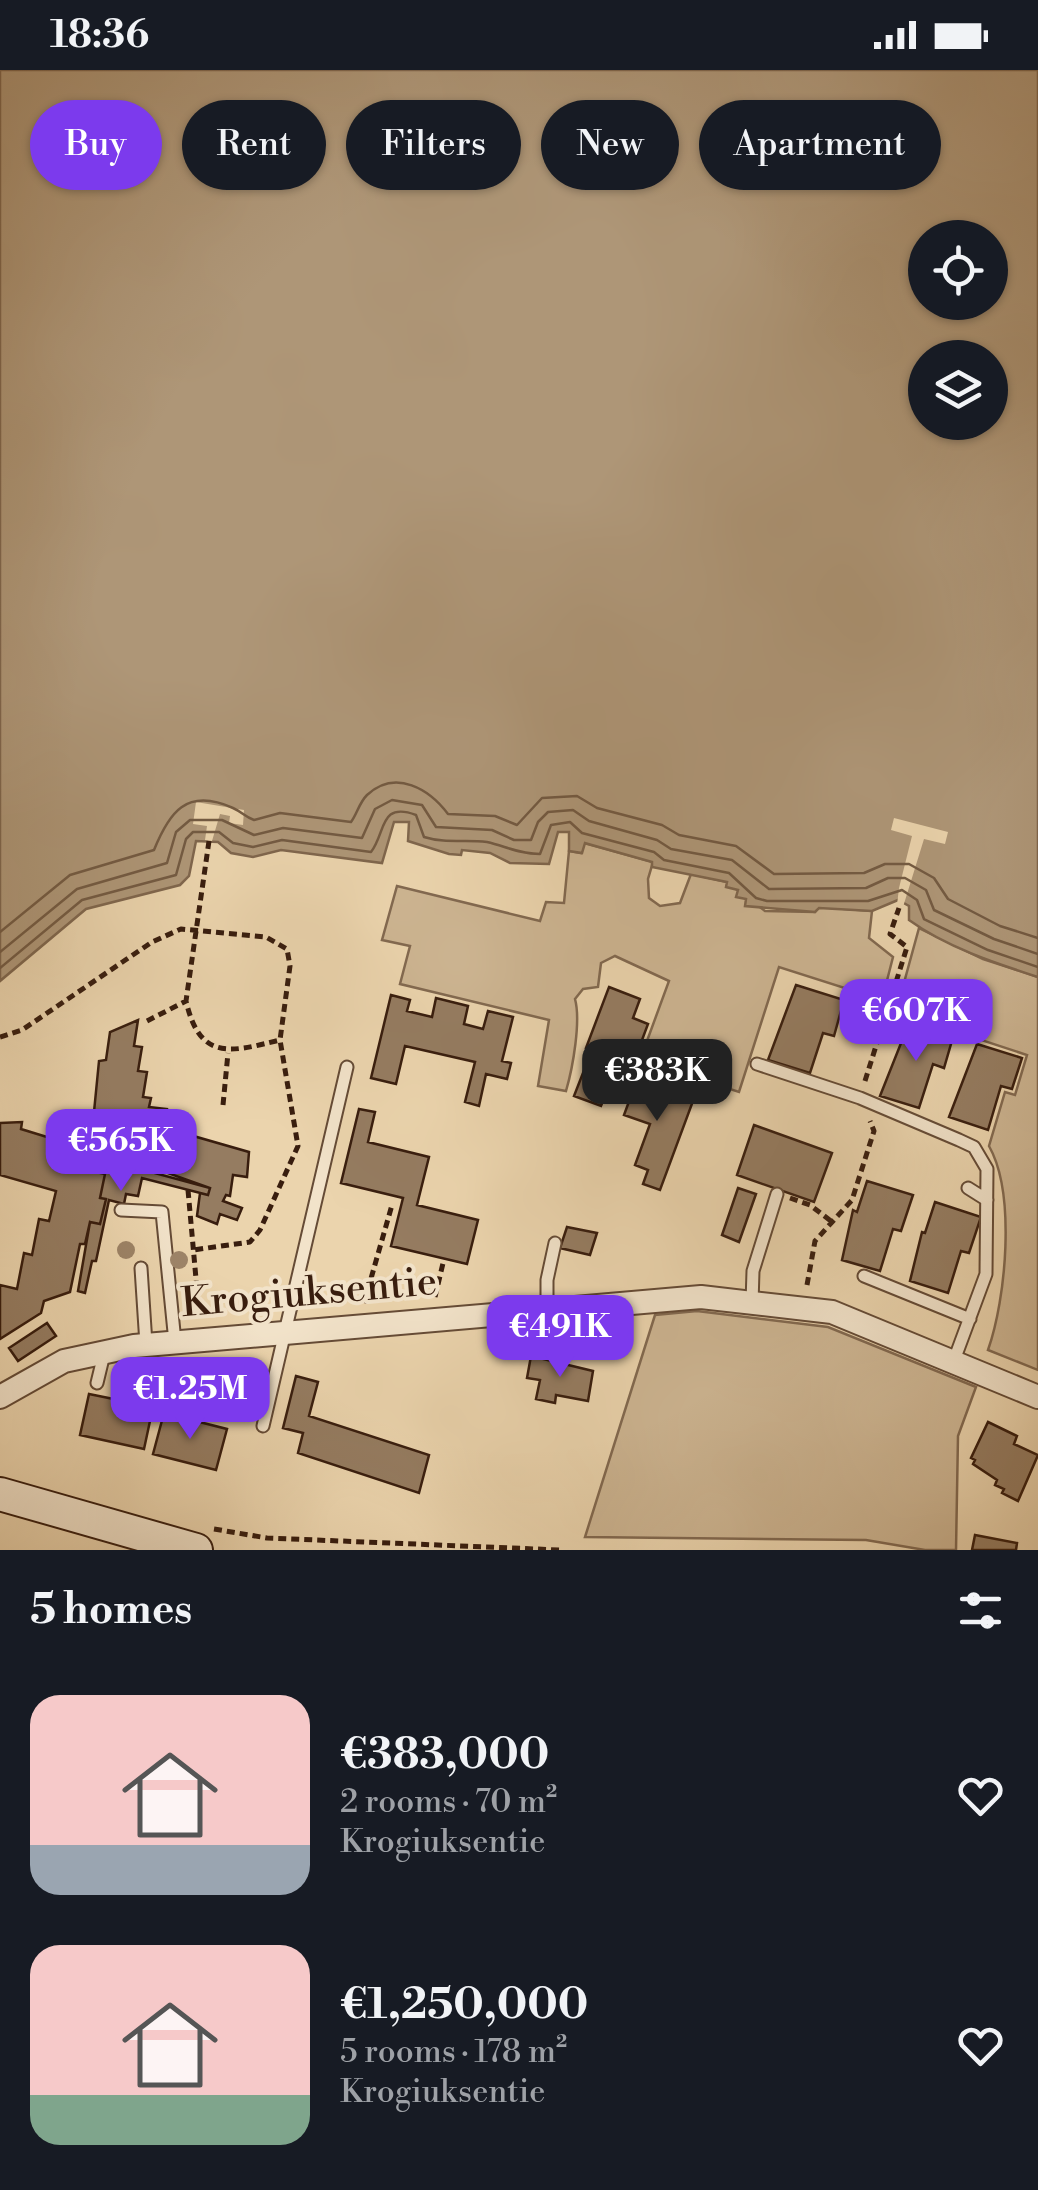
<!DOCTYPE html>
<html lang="en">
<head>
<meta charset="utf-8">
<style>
  :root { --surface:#171b24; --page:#20242c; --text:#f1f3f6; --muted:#9ea1a6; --accent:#7c3aed }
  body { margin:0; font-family:"Libre Bodoni",serif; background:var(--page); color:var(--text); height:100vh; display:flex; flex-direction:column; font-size:38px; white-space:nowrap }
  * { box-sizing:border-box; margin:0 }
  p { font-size:32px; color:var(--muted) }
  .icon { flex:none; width:55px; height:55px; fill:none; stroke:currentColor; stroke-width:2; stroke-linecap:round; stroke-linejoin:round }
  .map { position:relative; height:1480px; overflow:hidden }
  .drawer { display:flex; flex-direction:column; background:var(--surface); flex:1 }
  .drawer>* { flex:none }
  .hud { position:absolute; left:30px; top:30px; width:980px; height:90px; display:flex; gap:20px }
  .fabs { position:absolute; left:908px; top:150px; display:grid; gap:20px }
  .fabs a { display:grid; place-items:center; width:100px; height:100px; border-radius:50%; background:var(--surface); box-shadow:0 2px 8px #0004; font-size:50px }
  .price { position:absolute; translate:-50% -85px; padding:0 22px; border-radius:20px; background:var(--accent); color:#fff; font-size:32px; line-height:65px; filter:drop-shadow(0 2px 5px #0008) }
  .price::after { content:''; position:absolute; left:50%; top:60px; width:30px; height:22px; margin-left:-15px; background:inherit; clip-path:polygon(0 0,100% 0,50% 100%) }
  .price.current { background:#222; color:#fff }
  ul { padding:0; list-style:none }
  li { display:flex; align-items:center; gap:30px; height:250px; padding:0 30px }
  li span { display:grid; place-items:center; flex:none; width:280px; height:200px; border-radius:30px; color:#555 }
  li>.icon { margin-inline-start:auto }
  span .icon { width:120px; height:120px; fill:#fffc; stroke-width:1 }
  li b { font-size:42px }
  h2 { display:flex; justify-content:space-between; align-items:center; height:120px; padding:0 30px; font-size:42px }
  .chip { padding:0 35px; border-radius:45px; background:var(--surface); box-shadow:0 2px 8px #0004; font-size:35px; line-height:90px }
  .chip.current { background:var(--accent); color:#fff }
  .status { display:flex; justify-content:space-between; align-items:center; height:70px; padding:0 50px; background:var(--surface); direction:ltr }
  .status svg { height:28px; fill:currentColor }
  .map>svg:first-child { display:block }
</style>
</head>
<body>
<div class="status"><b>18:36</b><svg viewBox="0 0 49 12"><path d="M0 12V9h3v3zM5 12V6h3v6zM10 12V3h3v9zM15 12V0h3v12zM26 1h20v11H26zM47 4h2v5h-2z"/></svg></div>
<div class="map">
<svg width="1038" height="1480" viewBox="0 0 1038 1480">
  <rect width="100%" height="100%" fill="#ebd4ad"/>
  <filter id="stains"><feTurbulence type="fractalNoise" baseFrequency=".002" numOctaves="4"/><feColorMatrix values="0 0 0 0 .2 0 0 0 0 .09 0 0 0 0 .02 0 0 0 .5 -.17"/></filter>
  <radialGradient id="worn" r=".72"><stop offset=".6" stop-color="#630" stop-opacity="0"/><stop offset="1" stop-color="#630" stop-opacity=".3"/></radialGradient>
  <path fill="#cdb592" stroke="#826950" stroke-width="2.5" d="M 584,773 L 653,792 L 648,809 L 649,828 L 660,836 L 680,833 L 691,804 L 727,812 L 765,841 L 815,842 L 819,837 L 872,841 L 869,868 L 893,887 L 882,930 L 779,897 L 739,1022 L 640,990 L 669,911 L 615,886 L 601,893 L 598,917 L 583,919 L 575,929 C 581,951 573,997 566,1021 L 538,1016 L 549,950 L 400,914 L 410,876 L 382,870 L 397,816 L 540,851 L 546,832 L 564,833 L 569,781 L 581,783 Z
    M 919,858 L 983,889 L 1038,907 L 1038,1300 L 988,1280 C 1006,1229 1016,1124 989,1076 L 1005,1022 L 1015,1025 L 1027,985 L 896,942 Z
    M 697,1241 L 828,1257 L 976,1317 L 958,1366 L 956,1480 L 925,1480 L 866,1470 L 585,1467 L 655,1245 Z"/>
  <path fill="#ae9677" stroke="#7f664d" stroke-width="2.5" fill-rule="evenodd" d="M 0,0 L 1038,0 L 1038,907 C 995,893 946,877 909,850 L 909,836 L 898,830 L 872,841 L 819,838 L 815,842 L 745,836 L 746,829 L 736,827 L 738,820 L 726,817 L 727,812 L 652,797 L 652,792 L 585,773 L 582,783 L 569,781 L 569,762 L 558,762 L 549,794 L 510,793 L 490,783 L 462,780 L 461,785 L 449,784 L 408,771 L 409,752 L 394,752 L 382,793 L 281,780 L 253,787 L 231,783 L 218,772 L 196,771 L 189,806 L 180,815 L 86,839 L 0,911 ZM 925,168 L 990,168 L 990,232 L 925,232 ZM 925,288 L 990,288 L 990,352 L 925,352 Z"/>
  <path fill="#ebd4ad" d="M 196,732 L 244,740 L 243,755 L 229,753 L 230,746 L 220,744 L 212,771 L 205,770 L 207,756 L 193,754 Z
    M 894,748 L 948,762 L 945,774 L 924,769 L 903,837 L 897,835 L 899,818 L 912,766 L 891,760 Z"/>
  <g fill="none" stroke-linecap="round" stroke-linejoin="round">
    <path stroke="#735a42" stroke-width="2.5" d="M 0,862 L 70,805 L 154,780 C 169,743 186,717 233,738 C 242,742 245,747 254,750 L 280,743 L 351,752 C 357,744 359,733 367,725 C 396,698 430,720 448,744 L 495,746 L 517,755 L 542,728 L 577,726 L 597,738 L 662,755 L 679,765 L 736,776 L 774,804 L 864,803 L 885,794 L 909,794 L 934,808 L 948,829 L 1000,856 L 1038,868
      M 0,882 L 77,819 L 167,793 L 176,762 L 190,750 L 222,750 L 254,765 L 283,758 L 362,768 L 375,739 L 392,730 L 422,735 L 436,757 L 492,760 L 514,770 L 531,770 L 538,752 L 548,742 L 573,740 L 589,751 L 657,770 L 671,779 L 732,790 L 769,819 L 866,818 L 888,808 L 905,808 L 926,820 L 934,840 L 994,869 L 1038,884
      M 0,898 L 82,830 L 176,805 L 186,769 L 193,762 L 219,762 L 233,773 L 253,777 L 282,770 L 371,782 C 386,763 379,731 416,745 L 424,767 C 447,774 464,769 487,772 C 505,776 519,784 540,784 L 551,755 L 570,752 L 582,763 L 654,782 L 664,790 L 729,803 L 756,828 L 767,831 L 868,831 L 902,820 L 917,830 L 924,849 L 988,880 L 1038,897"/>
  </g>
  <path fill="#957c61" stroke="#381d0e" stroke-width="2.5" d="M 796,915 L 844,930 L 834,966 L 823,963 L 810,1003 L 768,990 Z
    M 609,917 L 640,929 L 633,948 L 648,954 L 629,1005 L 621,1002 L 615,1018 L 609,1016 L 601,1036 L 574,1026 L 592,980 L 586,978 Z
    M 391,925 L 410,930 L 407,941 L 432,947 L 436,928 L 468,936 L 464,954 L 483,959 L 488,941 L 513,947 L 502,991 L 511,993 L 507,1009 L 486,1004 L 479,1036 L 465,1032 L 475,992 L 405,976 L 396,1014 L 371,1008 Z
    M 138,950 L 134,976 L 142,977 L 138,1001 L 147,1002 L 143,1027 L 151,1028 L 149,1037 L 167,1039 L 167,1044 L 172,1045 L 168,1056 L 184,1058 L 183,1063 L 249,1082 L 247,1107 L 233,1105 L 230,1126 L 226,1125 L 223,1131 L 242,1138 L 237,1150 L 220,1144 L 217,1154 L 197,1146 L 200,1123 L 208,1125 L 210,1118 L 148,1096 L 149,1089 L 125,1082 L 127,1073 L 103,1070 L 104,1059 L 97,1058 L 99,1043 L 94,1042 L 99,991 L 106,990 L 110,962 Z
    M 909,953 L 953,967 L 944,998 L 933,994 L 919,1038 L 880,1026 Z
    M 977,974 L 1022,988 L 1012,1019 L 1001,1016 L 988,1060 L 949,1047 Z
    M 641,999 L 667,1008 L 663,1020 L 693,1031 L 660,1120 L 643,1114 L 648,1100 L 635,1095 L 650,1054 L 624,1045 Z
    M 359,1039 L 375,1042 L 368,1072 L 429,1087 L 417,1135 L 478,1150 L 467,1194 L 391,1176 L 403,1128 L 341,1113 Z
    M 22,1052 L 21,1059 L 70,1074 L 67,1086 L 90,1088 L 87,1100 L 105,1104 L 100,1128 L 106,1129 L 100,1154 L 90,1152 L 85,1174 L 80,1174 L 70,1222 L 44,1231 L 41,1243 L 0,1269 L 0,1215 L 17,1219 L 24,1183 L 32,1185 L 39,1149 L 49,1151 L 56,1121 L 0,1105 L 0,1053 Z
    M 754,1055 L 832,1083 L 814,1132 L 737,1105 Z
    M 117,1072 L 127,1073 L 125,1082 L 137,1084 L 140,1099 L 210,1118 L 208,1125 L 142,1108 L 138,1126 L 126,1124 L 124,1134 L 109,1130 L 96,1191 L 92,1191 L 85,1223 L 78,1221 L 90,1152 L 100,1154 L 106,1129 L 100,1128 L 105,1104 L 87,1100 L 90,1085 L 110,1089 Z
    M 867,1111 L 913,1125 L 901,1161 L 893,1159 L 880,1201 L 842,1190 L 853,1140 L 857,1142 Z
    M 738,1118 L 756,1124 L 739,1172 L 722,1165 Z
    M 935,1132 L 981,1147 L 969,1183 L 961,1181 L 948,1223 L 910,1211 L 922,1162 L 925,1163 Z
    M 567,1157 L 597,1163 L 590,1185 L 560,1178 Z
    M 47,1253 L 56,1266 L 18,1291 L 9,1278 Z
    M 531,1286 L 593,1301 L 588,1331 L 556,1325 L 555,1333 L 536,1329 L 540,1310 L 527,1308 Z
    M 296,1306 L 318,1312 L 309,1346 L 429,1385 L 419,1423 L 298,1383 L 303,1363 L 283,1358 Z
    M 89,1324 L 153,1337 L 144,1379 L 80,1365 Z
    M 164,1343 L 227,1359 L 216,1400 L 153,1384 Z
    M 988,1352 L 1017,1366 L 1014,1374 L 1038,1385 L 1018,1431 L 1002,1423 L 1004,1419 L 995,1415 L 997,1410 L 973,1394 L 975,1390 L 971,1388 Z
    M 975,1465 L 1017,1473 L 1016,1480 L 972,1480 Z"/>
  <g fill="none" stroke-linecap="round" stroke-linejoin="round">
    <defs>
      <path id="lane" d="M 757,994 L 860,1028 L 959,1070 L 974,1077 L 987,1099 L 986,1204 L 953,1293
        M 968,1118 L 987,1130
        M 121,1140 L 162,1142 L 175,1272
        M 141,1198 L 146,1274
        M 864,1206 L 970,1249
        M 752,1233 L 753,1201 L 777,1124
        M 547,1239 L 547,1210 L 555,1173
        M 536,1275 L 537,1240
        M 97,1313 L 105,1280
        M 263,1356 L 347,997"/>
      <path id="street" d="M 0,1327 L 64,1291 L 134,1276 L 701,1227 L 832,1242 L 1038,1327"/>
      <path id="secondary" d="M 0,1424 L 196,1480"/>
    </defs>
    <use href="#lane" stroke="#654b36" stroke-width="15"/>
    <use href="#street" stroke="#654b36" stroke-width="26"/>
    <use href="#secondary" stroke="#381d0e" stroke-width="36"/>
    <path stroke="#381d0e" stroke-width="5" stroke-dasharray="8 5" stroke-linecap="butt" d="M 209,771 L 186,931 C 200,992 231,982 280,970
      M 147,951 L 186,931
      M 0,967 L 22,960 L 152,872 L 181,859 L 266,867 L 287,879 L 290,896 L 280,970 L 298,1076 L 260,1160 L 250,1172 L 193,1180
      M 865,1011 L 907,877 L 890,864 L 899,838
      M 223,1035 L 228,983
      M 188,1120 L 199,1242 L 189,1243
      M 790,1128 L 810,1135 L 831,1151
      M 807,1215 L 815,1171 L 852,1130 L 874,1061 L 870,1051
      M 435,1227 L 444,1189
      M 364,1233 L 392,1135
      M 214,1459 L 267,1468 L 560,1480"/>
    <use href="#lane" stroke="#f2e3ca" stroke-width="11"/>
    <use href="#street" stroke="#f2e3ca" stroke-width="22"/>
    <use href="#secondary" stroke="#f2e3ca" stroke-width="32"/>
  </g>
  <g fill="#9d8468">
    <circle cx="126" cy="1180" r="9"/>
    <circle cx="179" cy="1190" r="9"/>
  </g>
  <g text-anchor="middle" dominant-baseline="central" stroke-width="8" stroke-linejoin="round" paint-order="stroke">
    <g font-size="40" fill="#381d0e" stroke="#f2e3ca">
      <text transform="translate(309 1223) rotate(-5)">Krogiuksentie</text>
    </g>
  </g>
  <rect width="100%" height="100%" filter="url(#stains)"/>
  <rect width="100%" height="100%" fill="url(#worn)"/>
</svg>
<div class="fabs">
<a><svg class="icon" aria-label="locate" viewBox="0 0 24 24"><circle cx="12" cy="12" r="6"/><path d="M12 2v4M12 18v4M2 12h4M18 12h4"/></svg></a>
<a><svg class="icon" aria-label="layers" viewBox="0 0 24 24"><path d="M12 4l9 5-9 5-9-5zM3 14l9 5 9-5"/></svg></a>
</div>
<b class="price" style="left:916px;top:994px">€607K</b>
<b class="price current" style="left:657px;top:1054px">€383K</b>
<b class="price" style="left:121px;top:1124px">€565K</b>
<b class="price" style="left:560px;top:1310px">€491K</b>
<b class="price" style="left:190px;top:1372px">€1.25M</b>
<div class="hud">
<a class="chip current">Buy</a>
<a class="chip">Rent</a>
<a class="chip">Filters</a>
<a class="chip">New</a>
<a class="chip">Apartment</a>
</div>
</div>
<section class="drawer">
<h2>5 homes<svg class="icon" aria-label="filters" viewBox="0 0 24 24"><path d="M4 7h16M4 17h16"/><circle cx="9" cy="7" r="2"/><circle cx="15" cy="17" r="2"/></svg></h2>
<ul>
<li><span style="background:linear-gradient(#f6c9c9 75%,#9aa5b1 0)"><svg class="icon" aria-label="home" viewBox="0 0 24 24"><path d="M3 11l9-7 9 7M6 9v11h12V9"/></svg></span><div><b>€383,000</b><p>2 rooms · 70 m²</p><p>Krogiuksentie</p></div><svg class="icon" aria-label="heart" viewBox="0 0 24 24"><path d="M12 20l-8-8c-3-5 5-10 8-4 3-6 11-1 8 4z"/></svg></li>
<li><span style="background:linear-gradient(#f6c9c9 75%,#7fa58c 0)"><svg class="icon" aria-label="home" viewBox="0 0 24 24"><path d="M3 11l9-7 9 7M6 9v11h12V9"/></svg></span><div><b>€1,250,000</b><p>5 rooms · 178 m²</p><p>Krogiuksentie</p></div><svg class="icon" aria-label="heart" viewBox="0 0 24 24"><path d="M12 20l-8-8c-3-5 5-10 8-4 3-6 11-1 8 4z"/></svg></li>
</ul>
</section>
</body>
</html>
